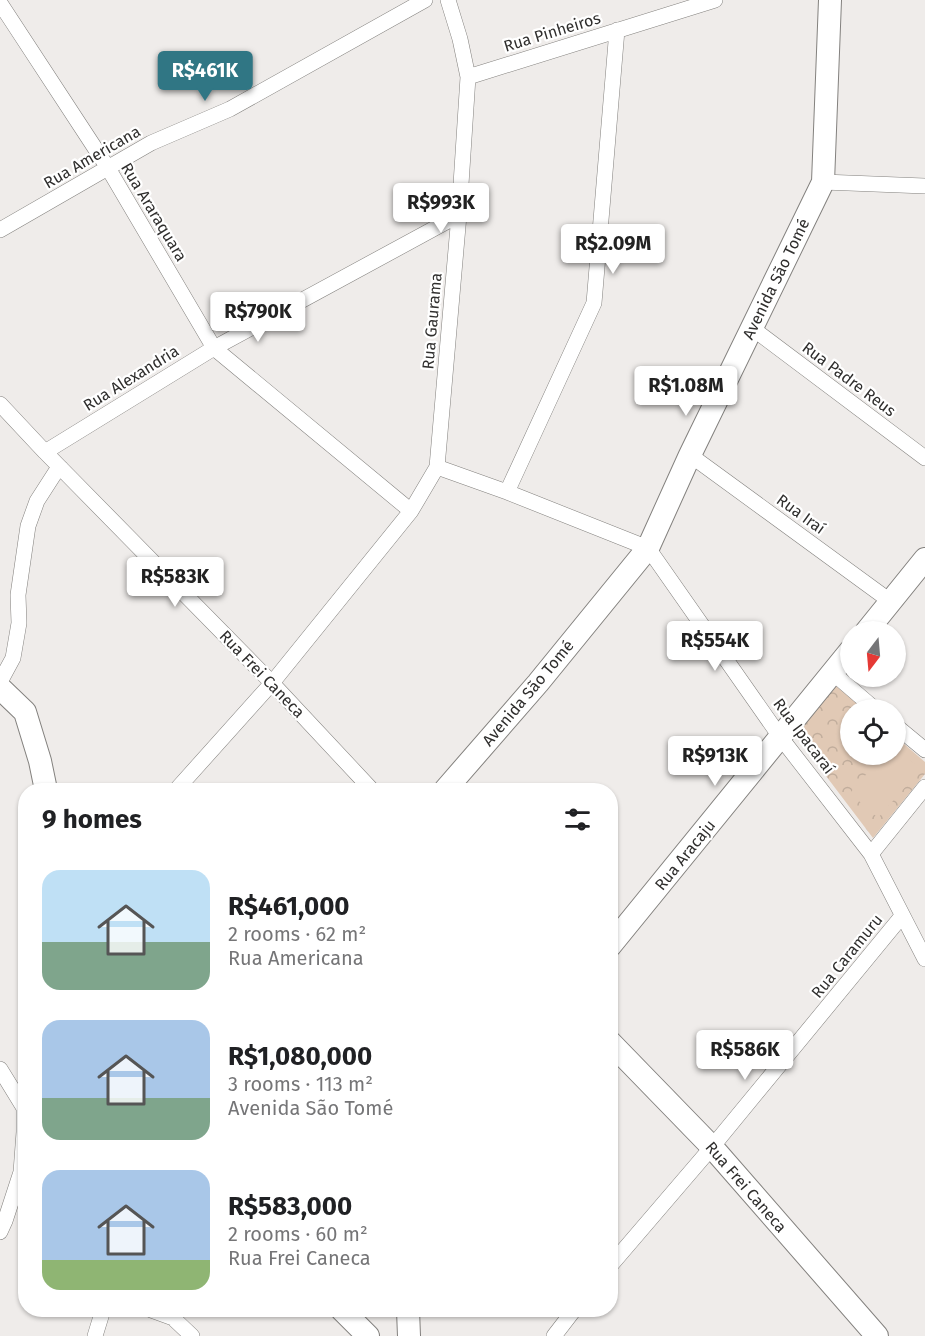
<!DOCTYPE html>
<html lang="en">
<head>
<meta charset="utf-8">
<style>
  :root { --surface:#fff; --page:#f6f6f6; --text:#202124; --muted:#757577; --accent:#307684 }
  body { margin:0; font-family:"Fira Sans",sans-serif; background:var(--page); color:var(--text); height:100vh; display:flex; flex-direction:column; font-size:22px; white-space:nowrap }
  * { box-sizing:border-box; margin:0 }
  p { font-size:20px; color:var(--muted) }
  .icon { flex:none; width:33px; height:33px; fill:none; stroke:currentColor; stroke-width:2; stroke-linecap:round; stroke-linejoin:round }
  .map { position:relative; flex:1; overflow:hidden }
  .side { position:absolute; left:18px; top:783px; width:600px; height:534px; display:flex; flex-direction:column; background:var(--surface); border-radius:24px; box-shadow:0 2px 4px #0004 }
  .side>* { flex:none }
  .needle { width:39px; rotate:196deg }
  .buttons { position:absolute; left:840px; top:621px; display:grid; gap:12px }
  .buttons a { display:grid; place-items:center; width:66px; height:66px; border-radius:50%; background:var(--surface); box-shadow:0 2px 4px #0004; font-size:30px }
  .price { position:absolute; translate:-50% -51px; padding:0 14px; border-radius:6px; background:#fff; color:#222; font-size:20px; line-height:39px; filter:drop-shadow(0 2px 3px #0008) }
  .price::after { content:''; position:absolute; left:50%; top:36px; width:18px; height:14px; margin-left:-9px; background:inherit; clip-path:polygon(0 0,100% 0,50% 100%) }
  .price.current { background:var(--accent); color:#fff }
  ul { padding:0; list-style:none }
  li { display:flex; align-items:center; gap:18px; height:150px; padding:0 24px }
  li span { display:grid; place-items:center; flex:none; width:168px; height:120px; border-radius:18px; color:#555 }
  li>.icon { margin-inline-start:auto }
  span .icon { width:72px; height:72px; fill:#fffc; stroke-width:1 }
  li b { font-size:26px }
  h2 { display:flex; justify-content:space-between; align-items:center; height:72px; padding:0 24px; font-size:26px }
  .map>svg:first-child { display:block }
</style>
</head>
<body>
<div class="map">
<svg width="925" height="1336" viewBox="0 0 925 1336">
  <defs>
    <pattern id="park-crowns" width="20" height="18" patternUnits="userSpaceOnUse" patternTransform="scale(1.5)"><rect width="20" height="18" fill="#e1c9b5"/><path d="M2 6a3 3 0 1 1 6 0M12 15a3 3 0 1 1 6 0" fill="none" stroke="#c1ad9c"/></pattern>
  </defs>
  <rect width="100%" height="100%" fill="#efecea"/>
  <path fill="url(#park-crowns)" d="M 836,686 L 864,709 L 850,710 L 850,754 L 896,754 L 896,737 L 925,762 L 925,774 L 873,838 L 795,735 Z"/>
  <path fill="#e1c9b5" d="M 896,748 L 921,769 L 878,818 L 850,793 L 883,755 L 896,754 Z"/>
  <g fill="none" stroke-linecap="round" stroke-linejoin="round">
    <defs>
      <path id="street" d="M 0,3 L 108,168 L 214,348 L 411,511
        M 468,77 L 715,0
        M 823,182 L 925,186
        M 0,230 L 151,143 L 230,109 L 425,0
        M 752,328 L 925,458
        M 0,404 L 45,452 L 272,683 L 372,790
        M 45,452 L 214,348 L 459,215
        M 690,455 L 890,601
        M 437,467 L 507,492 L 648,548 L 781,738 L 871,854 L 925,959
        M 507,492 L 594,303 L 617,30
        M 833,673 L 876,710
        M 0,682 L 13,658 L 19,623 L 18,595 L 28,526 L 37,501 L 55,473 L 61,468
        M 896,726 L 925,750
        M 176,790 L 272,683 L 411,511 L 437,467 L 459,215 L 468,77 L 460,39 L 448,0
        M 871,854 L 925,787
        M 0,1069 L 24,1108 L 24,1132 L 21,1172 L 5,1221 L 0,1232
        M 610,1266 L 712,1147 L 902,916
        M 151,1310 L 173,1318 L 192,1336
        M 95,1336 L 103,1310
        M 554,1336 L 574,1310"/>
      <path id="secondary" d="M 866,632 L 925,559
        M 0,688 L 25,712 L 40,761 L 46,790
        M 445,790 L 538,683 L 648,548 L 690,455 L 823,182 L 830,0
        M 610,946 L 850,651
        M 610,1042 L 712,1147 L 877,1336
        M 342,1310 L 368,1336
        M 408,1310 L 409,1336"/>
    </defs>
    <use href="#street" stroke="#83817e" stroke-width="16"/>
    <use href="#secondary" stroke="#83817e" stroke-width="24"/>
    <use href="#street" stroke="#fff" stroke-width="15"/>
    <use href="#secondary" stroke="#fff" stroke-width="22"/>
  </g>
  <g text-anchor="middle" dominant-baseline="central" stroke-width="4.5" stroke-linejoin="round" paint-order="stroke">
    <g font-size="16" fill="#2f2e2d" stroke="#fff">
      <text transform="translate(552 32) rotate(-17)">Rua Pinheiros</text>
      <text transform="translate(92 157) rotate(-30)">Rua Americana</text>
      <text transform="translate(154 212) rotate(59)">Rua Araraquara</text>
      <text transform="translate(776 279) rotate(-64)">Avenida São Tomé</text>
      <text transform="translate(432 321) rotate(-85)">Rua Gaurama</text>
      <text transform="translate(131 378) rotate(-32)">Rua Alexandria</text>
      <text transform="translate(849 379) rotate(37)">Rua Padre Reus</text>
      <text transform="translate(801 514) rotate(36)">Rua Iraí</text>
      <text transform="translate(262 674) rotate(46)">Rua Frei Caneca</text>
      <text transform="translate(528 693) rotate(-50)">Avenida São Tomé</text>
      <text transform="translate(804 736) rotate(53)">Rua Ipacaraí</text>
      <text transform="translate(685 855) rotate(-51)">Rua Aracaju</text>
      <text transform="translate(847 956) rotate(-51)">Rua Caramuru</text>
      <text transform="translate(746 1187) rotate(49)">Rua Frei Caneca</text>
    </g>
  </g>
</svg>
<div class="buttons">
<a><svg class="needle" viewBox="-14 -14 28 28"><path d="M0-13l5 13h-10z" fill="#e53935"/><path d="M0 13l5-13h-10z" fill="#757577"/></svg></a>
<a><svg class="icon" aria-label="locate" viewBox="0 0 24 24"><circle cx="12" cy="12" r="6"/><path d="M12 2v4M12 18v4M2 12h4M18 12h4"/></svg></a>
</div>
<b class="price current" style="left:205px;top:102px">R$461K</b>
<b class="price" style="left:441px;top:234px">R$993K</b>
<b class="price" style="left:613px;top:275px">R$2.09M</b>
<b class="price" style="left:258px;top:343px">R$790K</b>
<b class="price" style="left:686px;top:417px">R$1.08M</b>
<b class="price" style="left:175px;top:608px">R$583K</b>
<b class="price" style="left:715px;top:672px">R$554K</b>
<b class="price" style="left:715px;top:787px">R$913K</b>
<b class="price" style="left:745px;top:1081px">R$586K</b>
<section class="side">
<h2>9 homes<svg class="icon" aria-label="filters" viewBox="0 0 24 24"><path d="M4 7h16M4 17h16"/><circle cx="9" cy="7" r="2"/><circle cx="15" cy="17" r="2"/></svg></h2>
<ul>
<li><span style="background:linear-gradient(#bfe0f5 60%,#7fa58c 0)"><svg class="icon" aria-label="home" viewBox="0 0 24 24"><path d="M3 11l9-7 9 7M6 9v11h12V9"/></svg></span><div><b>R$461,000</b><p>2 rooms · 62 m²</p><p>Rua Americana</p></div></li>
<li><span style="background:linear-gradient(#a9c7e8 65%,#7fa58c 0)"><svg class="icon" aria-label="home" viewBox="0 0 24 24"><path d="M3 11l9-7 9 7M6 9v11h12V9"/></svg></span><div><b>R$1,080,000</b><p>3 rooms · 113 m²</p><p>Avenida São Tomé</p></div></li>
<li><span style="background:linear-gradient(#a9c7e8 75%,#8fb573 0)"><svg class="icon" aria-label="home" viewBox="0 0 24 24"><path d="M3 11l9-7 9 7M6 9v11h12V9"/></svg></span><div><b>R$583,000</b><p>2 rooms · 60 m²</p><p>Rua Frei Caneca</p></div></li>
</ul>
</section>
</div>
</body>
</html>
